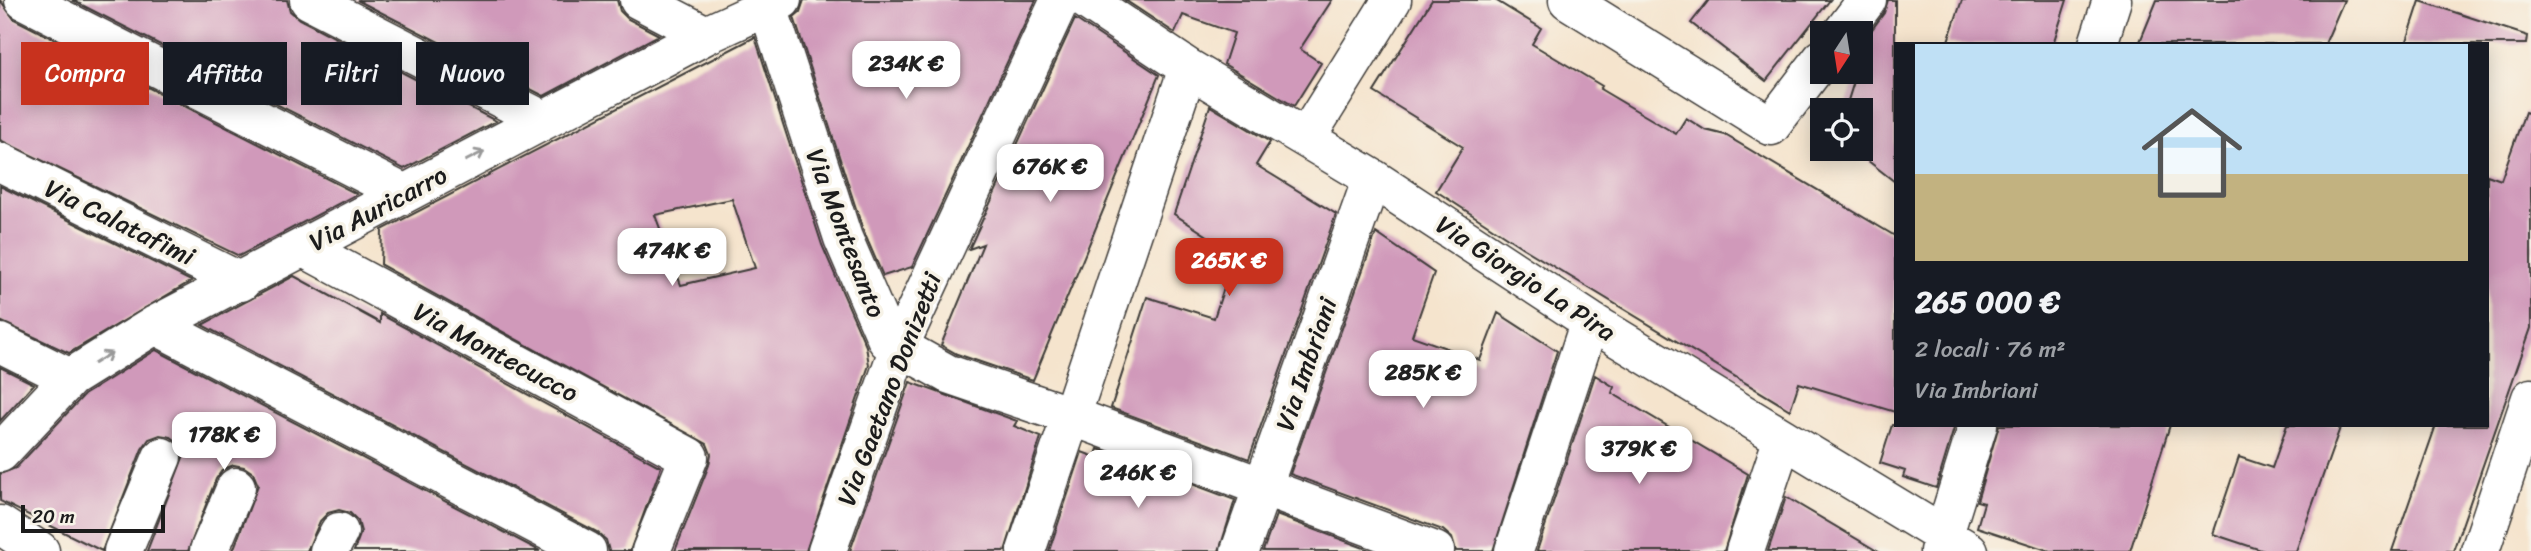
<!DOCTYPE html>
<html lang="it">
<head>
<meta charset="utf-8">
<style>
  :root { --surface:#171b24; --page:#20242c; --text:#f1f3f6; --muted:#9ea1a6; --accent:#c8321e }
  body { margin:0; font-family:Sriracha,sans-serif; background:var(--page); color:var(--text); height:100vh; display:flex; flex-direction:column; font-size:26px; white-space:nowrap }
  * { box-sizing:border-box; margin:0 }
  p { font-size:23px; color:var(--muted) }
  .icon { flex:none; width:38px; height:38px; fill:none; stroke:currentColor; stroke-width:2; stroke-linecap:round; stroke-linejoin:round }
  .map { position:relative; flex:1; overflow:hidden }
  .side { position:absolute; left:1894px; top:42px; width:595px; height:385px; display:flex; flex-direction:column; background:var(--surface); border-radius:0px; box-shadow:0 4px 18px #0003 }
  .side>* { flex:none }
  .guide { position:absolute; left:21px; top:42px; width:665px; height:63px; display:flex; gap:14px }
  .needle { width:46px; rotate:192deg }
  .controls { position:absolute; left:1810px; top:21px; display:grid; gap:14px }
  .controls a { display:grid; place-items:center; width:63px; height:63px; border-radius:0px; background:var(--surface); box-shadow:0 4px 18px #0003; font-size:35px }
  .scale { position:absolute; left:21px; bottom:18px; width:144px; box-sizing:border-box; padding-left:7px; border:4px solid #1c1c1c; border-top:0; font-size:19px; line-height:24px; white-space:nowrap; color:#1c1c1c; -webkit-text-stroke:5px #f7f3e8; paint-order:stroke }
  .price { position:absolute; translate:-50% -60px; padding:0 16px; border-radius:14px; background:#fff; color:#222; font-size:23px; line-height:46px; filter:drop-shadow(0 2px 4px #0008) }
  .price::after { content:''; position:absolute; left:50%; top:42px; width:21px; height:16px; margin-left:-10px; background:inherit; clip-path:polygon(0 0,100% 0,50% 100%) }
  .price.active { background:var(--accent); color:#fff }
  ul { padding:0; list-style:none }
  li { display:grid; align-content:center; gap:14px; height:371px; padding:0 21px }
  li span { display:grid; place-items:center; height:217px; border-radius:0px; color:#555 }
  li>.icon { margin-inline-start:auto }
  span .icon { width:126px; height:126px; fill:#fffc; stroke-width:1 }
  li b { font-size:30px }
  .chip { padding:0 24px; border-radius:0px; background:var(--surface); box-shadow:0 4px 18px #0003; font-size:24px; line-height:63px }
  .chip.active { background:var(--accent); color:#fff }
  .map>svg:first-child { display:block }
</style>
</head>
<body>
<div class="map">
<svg width="2531" height="551" viewBox="0 0 2531 551">
  <rect width="100%" height="100%" fill="#f7f3e8"/>
  <filter id="ink" filterUnits="userSpaceOnUse"><feTurbulence type="fractalNoise" baseFrequency=".0143" numOctaves="2"/><feDisplacementMap in="SourceGraphic" scale="14" xChannelSelector="R" yChannelSelector="G"/><feConvolveMatrix kernelMatrix="1 2 1 2 8 2 1 2 1" color-interpolation-filters="sRGB"/></filter>
  <filter id="wash" filterUnits="userSpaceOnUse"><feTurbulence type="fractalNoise" baseFrequency=".00686" numOctaves="4" result="noise"/><feDisplacementMap in="SourceGraphic" scale="28" xChannelSelector="R" yChannelSelector="G"/><feGaussianBlur stdDeviation="1.57" result="paint"/><feColorMatrix in="noise" values="0 0 0 0 0 0 0 0 0 0 0 0 0 0 0 0 0 1.4 0 .05"/><feComposite in="paint" operator="in"/></filter>
  <g filter="url(#wash)">
    <rect width="100%" height="100%" fill="#f5e4cd"/>
    <g id="blocks">
      <path fill="#d099ba" fill-rule="evenodd" d="M 0,0 L 14,19 L 357,194 L 239,256 L 0,140 Z
        M 72,0 L 287,0 L 290,11 L 299,19 L 496,121 L 404,169 Z
        M 357,0 L 617,0 L 620,11 L 628,19 L 659,35 L 544,96 Z
        M 804,0 L 1036,0 L 912,267 L 883,276 L 863,230 L 794,17 L 800,12 Z
        M 1125,0 L 1332,0 L 1300,49 L 1321,63 L 1294,106 L 1224,64 L 1234,33 L 1183,15 L 1175,33 Z
        M 1432,0 L 1495,0 L 1541,28 L 1532,44 L 1602,86 L 1600,89 L 1676,134 L 1686,118 L 1705,130 L 1725,135 L 1895,236 L 1895,412 L 1799,383 L 1790,410 L 1523,248 L 1436,191 L 1463,147 L 1374,92 Z
        M 1709,0 L 1830,0 L 1766,81 L 1691,23 Z
        M 1888,0 L 1895,0 L 1895,182 L 1853,149 L 1860,149 L 1860,110 L 1845,110 L 1857,72 L 1860,72 L 1868,35 L 1884,13 Z
        M 1962,0 L 2067,0 L 2053,44 L 1947,44 Z
        M 2157,0 L 2344,0 L 2325,44 L 2139,44 Z
        M 2420,1 L 2528,36 L 2527,44 L 2406,44 Z
        M 1075,19 L 1159,75 L 1033,380 L 957,354 L 941,345 L 983,244 L 969,249 Z
        M 755,37 L 822,245 L 866,346 L 869,365 L 806,551 L 675,551 L 709,465 L 711,454 L 707,444 L 381,265 L 382,230 ZM 732,199 L 755,268 L 681,285 L 655,215 Z
        M 1210,106 L 1270,142 L 1256,165 L 1336,214 L 1249,459 L 1111,408 L 1147,297 L 1214,318 L 1235,254 L 1174,214 Z
        M 2525,112 L 2531,114 L 2531,328 L 2453,551 L 2392,551 L 2436,425 L 2487,425 L 2487,175 L 2501,180 Z
        M 0,186 L 191,281 L 69,353 L 0,321 Z
        M 1376,233 L 1434,273 L 1412,336 L 1480,360 L 1498,313 L 1557,351 L 1493,551 L 1456,551 L 1452,538 L 1443,530 L 1290,474 Z
        M 294,276 L 380,323 L 380,314 L 661,467 L 630,551 L 609,551 L 606,540 L 597,532 L 202,325 Z
        M 156,350 L 540,551 L 354,551 L 361,532 L 358,521 L 350,513 L 339,510 L 328,513 L 320,521 L 307,551 L 233,551 L 258,485 L 253,473 L 244,467 L 234,465 L 223,469 L 216,479 L 188,551 L 147,551 L 184,455 L 179,443 L 171,437 L 160,435 L 149,439 L 142,449 L 102,551 L 0,501 L 0,474 L 16,468 L 84,395 Z
        M 0,367 L 34,384 L 0,421 Z
        M 1595,375 L 1614,387 L 1612,393 L 1748,474 L 1724,551 L 1537,551 Z
        M 910,382 L 1017,421 L 1014,426 L 1041,437 L 1005,551 L 850,551 Z
        M 1892,425 L 1955,425 L 1936,488 L 1903,477 L 1905,471 L 1880,463 Z
        M 1999,425 L 2170,425 L 2130,551 L 2050,551 L 1977,527 L 1984,503 L 1977,501 Z
        M 2287,425 L 2341,425 L 2296,551 L 2264,551 L 2213,534 L 2239,457 L 2272,468 Z
        M 1098,449 L 1235,500 L 1219,551 L 1049,551 L 1082,452 L 1095,457 Z
        M 1786,497 L 1877,551 L 1768,551 Z
        M 1276,515 L 1372,551 L 1263,551 Z"/>
    </g>
  </g>
  <g filter="url(#ink)">
    <use href="#blocks" fill-opacity="0" stroke="#3d3a37" stroke-width="2"/>
    <g fill="none" stroke-linecap="round" stroke-linejoin="round">
      <defs>
        <path id="minor" d="M 24,0 L 403,193
          M 309,0 L 543,120
          M 639,0 L 706,35
          M 1086,0 L 1188,68 L 1372,178 L 1590,321 L 1969,551
          M 1568,0 L 1771,126 L 1822,59
          M 768,7 L 843,238 L 887,340 L 948,374 L 1071,416 L 1435,551
          M 1842,33 L 1867,0
          M 2098,44 L 2112,0
          M 1306,138 L 1392,0
          M 0,162 L 241,282
          M 304,248 L 689,457 L 651,551
          M 155,325 L 587,551
          M 0,343 L 70,378
          M 0,453 L 70,378 L 155,325 L 706,35 L 782,0
          M 0,525 L 40,551
          M 123,551 L 162,457
          M 209,551 L 236,487
          M 329,551 L 339,532
          M 827,551 L 899,347 L 1060,0
          M 1026,551 L 1188,68
          M 1240,551 L 1372,178
          M 1514,551 L 1590,321
          M 1745,551 L 1783,438
          M 1939,551 L 1978,425
          M 2480,551 L 2531,398"/>
      </defs>
      <use href="#minor" stroke="#3d3a37" stroke-width="41"/>
      <use href="#minor" stroke="#fff" stroke-width="38"/>
    </g>
    <defs><path id="oneway-shaft" d="M-6 0H5M1.5-3L5.5 0L1.5 3" fill="none" stroke-width="1.6" stroke-linecap="round" stroke-linejoin="round" transform="scale(1.75)"/></defs>
    <g stroke="#999">
      <use href="#oneway-shaft" transform="translate(475 156) rotate(-27)"/>
      <use href="#oneway-shaft" transform="translate(103 358) rotate(-32)"/>
    </g>
  </g>
  <g text-anchor="middle" dominant-baseline="central" stroke-width="7" stroke-linejoin="round" paint-order="stroke">
    <g font-size="26" fill="#1c1c1c" stroke="#f7f3e8">
      <text transform="translate(378 208) rotate(-28)">Via Auricarro</text>
      <text transform="translate(120 222) rotate(26)">Via Calatafimi</text>
      <text transform="translate(846 233) rotate(69)">Via Montesanto</text>
      <text transform="translate(1526 278) rotate(33)">Via Giorgio La Pira</text>
      <text transform="translate(496 352) rotate(28)">Via Montecucco</text>
      <text transform="translate(1306 364) rotate(-71)">Via Imbriani</text>
      <text transform="translate(889 389) rotate(-69)">Via Gaetano Donizetti</text>
    </g>
  </g>
</svg>
<div class="controls">
<a><svg class="needle" viewBox="-14 -14 28 28"><path d="M0-13l5 13h-10z" fill="#e53935"/><path d="M0 13l5-13h-10z" fill="#9ea1a6"/></svg></a>
<a><svg class="icon" aria-label="locate" viewBox="0 0 24 24"><circle cx="12" cy="12" r="6"/><path d="M12 2v4M12 18v4M2 12h4M18 12h4"/></svg></a>
</div>
<div class="scale">20 m</div>
<b class="price" style="left:906px;top:101px">234K €</b>
<b class="price" style="left:1050px;top:204px">676K €</b>
<b class="price" style="left:672px;top:288px">474K €</b>
<b class="price active" style="left:1229px;top:298px">265K €</b>
<b class="price" style="left:1423px;top:410px">285K €</b>
<b class="price" style="left:224px;top:472px">178K €</b>
<b class="price" style="left:1639px;top:486px">379K €</b>
<b class="price" style="left:1138px;top:510px">246K €</b>
<div class="guide">
<a class="chip active">Compra</a>
<a class="chip">Affitta</a>
<a class="chip">Filtri</a>
<a class="chip">Nuovo</a>
</div>
<section class="side">
<ul>
<li><span style="background:linear-gradient(#bfe0f5 60%,#c2b280 0)"><svg class="icon" aria-label="home" viewBox="0 0 24 24"><path d="M3 11l9-7 9 7M6 9v11h12V9"/></svg></span><div><b>265 000 €</b><p>2 locali · 76 m²</p><p>Via Imbriani</p></div></li>
</ul>
</section>
</div>
</body>
</html>
